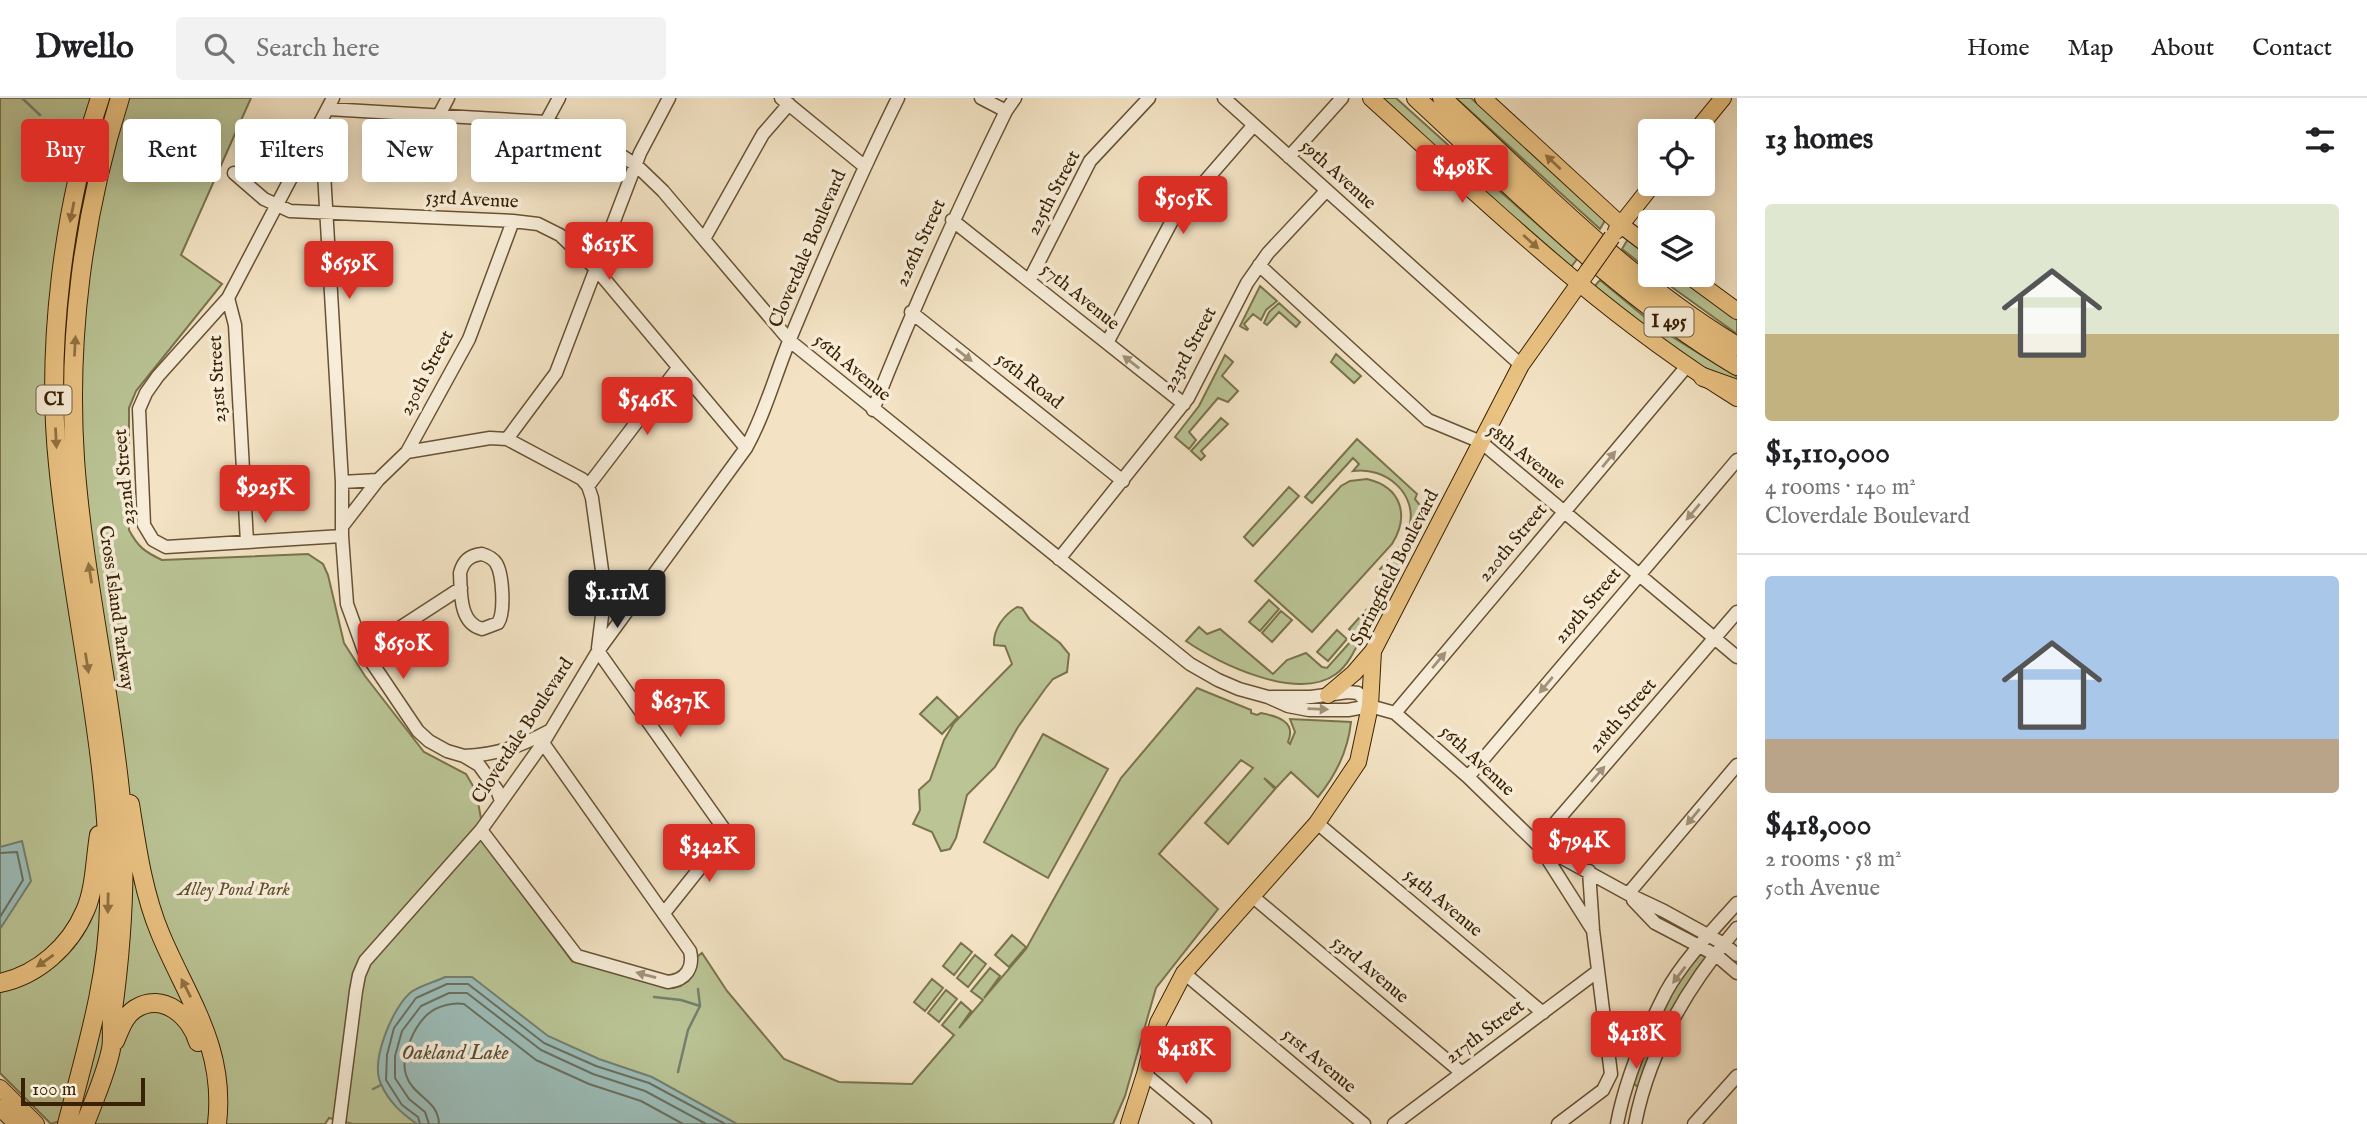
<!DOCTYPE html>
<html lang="en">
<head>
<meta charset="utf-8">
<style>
  :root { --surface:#fff; --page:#f2f2f2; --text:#202124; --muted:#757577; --line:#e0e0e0; --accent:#d93025 }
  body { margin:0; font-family:"IM FELL English",serif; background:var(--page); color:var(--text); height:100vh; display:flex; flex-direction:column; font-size:26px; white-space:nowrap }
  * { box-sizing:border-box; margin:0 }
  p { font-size:23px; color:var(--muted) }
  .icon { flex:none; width:38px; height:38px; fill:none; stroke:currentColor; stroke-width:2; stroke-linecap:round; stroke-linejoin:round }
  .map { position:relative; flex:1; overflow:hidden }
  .drawer { display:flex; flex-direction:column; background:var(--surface); width:630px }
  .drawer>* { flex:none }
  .guide { position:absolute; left:21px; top:21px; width:665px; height:63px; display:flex; gap:14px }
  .fabs { position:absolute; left:1638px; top:21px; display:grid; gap:14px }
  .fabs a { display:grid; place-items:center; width:77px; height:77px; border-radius:7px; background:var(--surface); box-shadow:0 4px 18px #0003; font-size:35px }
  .scale { position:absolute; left:21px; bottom:18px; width:124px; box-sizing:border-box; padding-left:7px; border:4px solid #392203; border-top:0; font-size:19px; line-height:24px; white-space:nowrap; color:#392203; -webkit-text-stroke:5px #f7edd9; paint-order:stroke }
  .price { position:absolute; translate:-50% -60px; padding:0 16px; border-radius:7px; background:var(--accent); color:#fff; font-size:23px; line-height:46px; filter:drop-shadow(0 2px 4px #0008) }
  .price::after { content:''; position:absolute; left:50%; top:42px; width:21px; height:16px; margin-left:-10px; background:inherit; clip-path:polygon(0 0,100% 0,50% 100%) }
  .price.active { background:#222; color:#fff }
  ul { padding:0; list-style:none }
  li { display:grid; align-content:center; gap:14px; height:371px; padding:0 28px }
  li+li { border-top:2px solid var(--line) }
  li span { display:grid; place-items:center; height:217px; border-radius:7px; color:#555 }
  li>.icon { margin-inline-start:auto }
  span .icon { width:126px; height:126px; fill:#fffc; stroke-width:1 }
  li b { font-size:30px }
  h2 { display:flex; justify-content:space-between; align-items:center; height:84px; padding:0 28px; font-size:30px }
  .chip { padding:0 24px; border-radius:7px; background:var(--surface); box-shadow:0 4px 18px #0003; font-size:24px; line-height:63px }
  .chip.active { background:var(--accent); color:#fff }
  header { display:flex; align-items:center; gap:42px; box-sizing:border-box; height:98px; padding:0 35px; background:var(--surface); border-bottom:2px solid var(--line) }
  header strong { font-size:33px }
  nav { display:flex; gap:38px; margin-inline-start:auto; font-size:24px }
  .search { width:490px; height:63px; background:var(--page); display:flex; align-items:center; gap:18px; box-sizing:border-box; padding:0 24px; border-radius:7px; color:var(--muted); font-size:26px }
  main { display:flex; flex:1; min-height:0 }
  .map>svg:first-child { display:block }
</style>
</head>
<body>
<header>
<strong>Dwello</strong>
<div class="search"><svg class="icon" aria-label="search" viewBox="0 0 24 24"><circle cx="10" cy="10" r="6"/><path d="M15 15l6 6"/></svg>Search here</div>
<nav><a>Home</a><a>Map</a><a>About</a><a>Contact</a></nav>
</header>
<main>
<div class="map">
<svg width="1737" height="1026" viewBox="0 0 1737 1026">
  <rect width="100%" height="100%" fill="#f3e3c4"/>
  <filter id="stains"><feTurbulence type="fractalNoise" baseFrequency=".00286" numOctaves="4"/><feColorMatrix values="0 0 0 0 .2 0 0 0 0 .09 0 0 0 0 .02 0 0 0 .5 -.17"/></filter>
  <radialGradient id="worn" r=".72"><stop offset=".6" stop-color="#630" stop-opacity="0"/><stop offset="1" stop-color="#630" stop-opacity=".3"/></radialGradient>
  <path fill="#bac495" stroke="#7a734c" stroke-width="2" d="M 0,0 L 251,0 L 181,157 L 222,186 L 136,293 L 129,310 L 129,432 C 138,449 145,454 162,462 L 308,456 L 323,466 L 328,477 L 344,545 L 365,578 L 424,654 L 466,676 L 476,693 L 486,748 L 572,863 L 673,890 L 681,888 L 698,858 L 702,855 L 727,893 L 784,961 L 839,984 L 912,986 L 954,937 L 942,927 L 961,904 L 971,913 L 959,930 L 983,902 L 971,893 L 990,870 L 1000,878 L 984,900 L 1026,851 L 1121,680 L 1197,590 L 1251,612 L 1251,615 L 1257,617 L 1261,615 C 1276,618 1297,623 1288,644 L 1290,646 L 1295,634 L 1290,621 L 1351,624 C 1348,653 1336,677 1318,699 L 1291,674 L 1276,690 L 1264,680 L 1275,691 L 1228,746 L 1205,725 L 1253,670 L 1241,662 L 1159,756 L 1218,811 L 1156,890 L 1125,998 L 1113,1026 L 353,1026 L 329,1020 L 325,1026 L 59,1026 L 57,1024 L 51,1026 L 0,975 Z
    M 1379,0 L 1396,0 L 1457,55 L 1465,67 L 1468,65 L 1577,161 L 1569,172 Z
    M 1456,0 L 1471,0 L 1606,121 L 1600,131 Z
    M 1628,141 L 1650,157 L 1650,173 L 1622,151 Z
    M 1655,177 L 1676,177 L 1737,222 L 1737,236 Z
    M 1600,182 L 1658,230 L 1737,279 L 1737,286 L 1704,274 L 1593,190 Z
    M 1260,188 L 1277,203 L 1266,212 L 1261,222 L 1253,216 L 1244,226 L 1248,231 L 1247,232 L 1240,228 Z
    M 1279,205 L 1300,224 L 1296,229 L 1279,214 L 1267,227 L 1264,225 L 1269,214 Z
    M 1336,256 L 1361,278 L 1354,285 L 1331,264 Z
    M 1225,257 L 1233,264 L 1222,278 L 1238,293 L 1228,304 L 1218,300 L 1189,334 L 1196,342 L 1189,351 L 1175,339 L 1199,308 Z
    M 1221,320 L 1228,326 L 1201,353 L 1205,358 L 1201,362 L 1191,353 Z
    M 1357,341 L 1417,396 L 1415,401 L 1427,416 L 1391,484 L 1380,471 C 1391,459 1404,447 1409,430 C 1419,396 1385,368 1353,373 L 1359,366 L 1353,360 L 1312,405 L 1305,399 Z
    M 1367,381 C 1401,389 1410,417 1392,446 L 1312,534 L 1255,483 L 1341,388 L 1350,383 Z
    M 1289,389 L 1299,398 L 1253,448 L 1244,439 Z
    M 1387,489 C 1383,504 1372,518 1365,532 C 1357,547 1350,566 1336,576 C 1298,604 1219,566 1186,543 L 1199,529 L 1207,536 L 1220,531 L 1273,576 L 1287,562 L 1306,555 L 1322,569 L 1327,570 L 1352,542 L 1353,535 L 1349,531 Z
    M 1269,502 L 1279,511 L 1260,533 L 1249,524 Z
    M 1017,509 L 1022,510 L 1030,522 L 1060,545 L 1069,556 L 1067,574 L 1053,581 L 1045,591 L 1018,629 L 995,669 L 967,697 L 956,740 L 950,751 L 941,753 L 932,734 L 913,726 L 920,712 L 919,692 L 930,682 L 944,642 L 954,625 L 1012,566 L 1005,548 L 994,547 C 993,531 1004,517 1017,509 Z
    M 1281,513 L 1292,522 L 1272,544 L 1262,535 Z
    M 1337,532 L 1347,541 L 1328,563 L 1317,554 Z
    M 937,599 L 958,619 L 942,636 L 920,616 Z
    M 1043,636 L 1108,671 L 1048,780 L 984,744 Z
    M 1012,837 L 1026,849 L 1009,869 L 995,857 Z
    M 961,845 L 972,854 L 954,877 L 943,868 Z
    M 1701,854 L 1707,859 L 1639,990 L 1633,985 C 1650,940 1668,889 1701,854 Z
    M 975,857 L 986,866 L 968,889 L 957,880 Z
    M 932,881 L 943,890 L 925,913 L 914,904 Z
    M 946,892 L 957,901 L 939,924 L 928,915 Z"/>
  <path fill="#9cbdb9" stroke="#747f70" stroke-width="2" d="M 22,743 L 31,783 L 0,831 L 0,749 Z
    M 445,879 L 472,879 L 548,938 L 599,961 L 652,979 L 737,1026 L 417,1026 C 401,1015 389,1004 381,986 C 370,963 392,911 410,895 C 418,888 435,884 445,879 Z"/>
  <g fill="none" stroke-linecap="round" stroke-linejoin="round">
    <path stroke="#6a705e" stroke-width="2" d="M 0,755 L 17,754 L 23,782 L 0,819
      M 420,1026 L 418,1019 L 402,1007 L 386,982 L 387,957 L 394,930 L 416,900 L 447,886 L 468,886 L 544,945 L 596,968 L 649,985 L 725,1026
      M 429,1026 L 425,1014 L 409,1001 L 395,980 L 395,958 L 402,933 L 421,908 L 449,895 L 467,895 L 541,952 L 593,976 L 645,993 L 706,1026
      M 439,1026 C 438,1001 413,999 406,977 C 400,959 414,928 428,916 C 437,908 453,904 464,906 L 536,962 L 589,986 L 641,1003 L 683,1026"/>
    <path stroke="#747f70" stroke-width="2.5" d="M 22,0 L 40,17
      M 698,891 L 700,908
      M 654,899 L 681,902 L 700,908 L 688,932 L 678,974
      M 373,991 L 381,987"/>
    <defs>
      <path id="minor" d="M 333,0 L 228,200 L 158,278 L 146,295 L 139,311 L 144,427 L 153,442 L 166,449 L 342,438
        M 781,0 L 864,68
        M 981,0 L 1006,13
        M 1224,0 L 1521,267
        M 328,11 L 546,24 L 596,41 L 636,67 L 663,93 L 790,243 L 1190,566 L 1218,582 L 1239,591 L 1268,599 L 1288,608 L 1309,612 L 1348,612 L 1370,608 L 1395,615 L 1468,679 L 1537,746 L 1628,796 L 1664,813 L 1724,846 L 1737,857
        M 439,17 L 448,0
        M 321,23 L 342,384 L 342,438 L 347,506 L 364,553 L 418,633 L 429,643 L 447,653 L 464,658 L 479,667 L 497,692 L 501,703
        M 546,24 L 559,0
        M 1289,59 L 1342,0
        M 234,75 L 264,101 L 290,113 L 513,123 L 538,126 L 560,137 L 596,171 L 746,350
        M 952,122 L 1184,306
        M 704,141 L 763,36 L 789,6
        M 1259,167 L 1428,322 L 1481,344 L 1737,559
        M 1029,183 L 1090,63 L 1149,0
        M 228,200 L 235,227 L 247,444
        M 911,214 L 1123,383
        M 1107,245 L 1174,119 L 1253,28
        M 873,312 C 913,210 958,111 1006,13 L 1015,0
        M 507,341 L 556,275 L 640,55 L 669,0
        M 407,354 L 490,340 L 507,341 L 582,381 L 588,388 L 592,400 L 605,494 L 598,550
        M 342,384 L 378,382
        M 588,388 L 678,270
        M 344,426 L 378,382 L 407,354 L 469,241 L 513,123
        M 482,456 C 488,458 493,460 496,465 C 503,476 505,515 498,525 L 482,531 C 459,525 461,495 460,475 C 463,463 470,457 482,456 Z
        M 1059,461 L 1188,300 L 1247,185 L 1268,155 L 1326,93
        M 364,553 L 461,490
        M 598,553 L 736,748
        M 1271,599 L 1311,599 L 1348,594 L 1358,595 L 1370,608
        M 1395,615 L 1687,268
        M 464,658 C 497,657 521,648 549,633
        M 1468,679 L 1737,362
        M 1317,725 L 1543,915
        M 481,732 L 577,858 L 668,884 C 686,882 694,870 690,853 L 543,645
        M 1537,746 L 1737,514
        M 1538,746 L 1592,831
        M 1628,796 L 1737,667
        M 1252,798 L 1462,975
        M 1633,802 L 1655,825 L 1716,857 L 1737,875
        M 664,815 L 727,736
        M 1184,875 L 1364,1026
        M 1145,976 L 1205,1026
        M 339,1026 L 356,893 L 359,877 L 365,863 L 481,732 L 543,645 L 598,553 L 746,350 C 765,316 775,277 790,241 C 824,159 859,79 898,0
        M 1394,1026 L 1598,873
        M 1558,1026 L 1603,992 L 1611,976 L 1593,832 L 1589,773
        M 1617,1026 C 1625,983 1646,933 1666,894 C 1683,863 1713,832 1737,805
        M 1635,1026 C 1649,953 1689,886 1737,830
        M 1694,1026 L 1737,978"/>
      <path id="major" d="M 1371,0 C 1488,106 1602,217 1737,300
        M 1483,0 L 1621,127 L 1650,149
        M 1696,33 L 1723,0
        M 1616,133 L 1653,86
        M 1688,177 L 1737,213
        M 1328,597 L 1354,575 L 1373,553
        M 0,990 L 36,1026
        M 0,1010 L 17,1026
        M 1129,1026 L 1145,976 L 1158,925 L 1184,875 L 1317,725 L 1358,664 L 1370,608 L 1373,553 L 1521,267 L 1588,173"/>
      <path id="highway" d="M 1416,0 C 1518,94 1617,197 1737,268
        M 1442,0 C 1536,87 1627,182 1737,248
        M 1703,279 L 1737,291
        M 130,706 C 137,750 143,794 160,835 C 188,902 226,949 217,1026
        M 0,885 C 38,877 70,848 85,813 C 95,791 95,761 99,737
        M 115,943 C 120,932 124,918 135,911 C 163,893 191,919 198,944
        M 67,1026 C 85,955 108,882 109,808 C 111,658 72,514 58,366 C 46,250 63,111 100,0
        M 85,1026 C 94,1002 106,976 111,951 C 113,941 111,930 112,919 C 122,848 127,775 121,702 C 110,588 83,475 75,361 C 67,240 83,116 120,0"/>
    </defs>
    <use href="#minor" stroke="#685233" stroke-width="15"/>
    <use href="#major" stroke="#392203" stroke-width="18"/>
    <use href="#highway" stroke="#392203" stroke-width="20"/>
    <use href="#minor" stroke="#f7edd9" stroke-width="12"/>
    <use href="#major" stroke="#eac282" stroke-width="16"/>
    <use href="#highway" stroke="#eac282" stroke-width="18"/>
    <defs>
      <path id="major-bridge" d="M 1588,173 L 1612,139"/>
    </defs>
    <use href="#major-bridge" stroke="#392203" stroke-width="18" stroke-linecap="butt"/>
    <use href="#major-bridge" stroke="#eac282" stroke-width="16"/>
  </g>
  <defs><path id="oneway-solid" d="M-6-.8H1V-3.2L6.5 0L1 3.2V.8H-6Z" transform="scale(1.75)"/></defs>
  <g fill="#927242">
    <use href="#oneway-solid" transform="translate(1553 64) rotate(-137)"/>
    <use href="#oneway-solid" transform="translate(72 114) rotate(101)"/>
    <use href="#oneway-solid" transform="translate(1531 144) rotate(42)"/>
    <use href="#oneway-solid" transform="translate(75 248) rotate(-87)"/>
    <use href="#oneway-solid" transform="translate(56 340) rotate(87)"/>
    <use href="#oneway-solid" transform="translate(90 475) rotate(-99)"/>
    <use href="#oneway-solid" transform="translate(87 565) rotate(81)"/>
    <use href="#oneway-solid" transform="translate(108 805) rotate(91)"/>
    <use href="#oneway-solid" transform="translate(45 863) rotate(145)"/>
    <use href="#oneway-solid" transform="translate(186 890) rotate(-117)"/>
  </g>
  <g fill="#a29279">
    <use href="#oneway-solid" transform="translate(964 257) rotate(38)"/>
    <use href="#oneway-solid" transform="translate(1131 264) rotate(-142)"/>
    <use href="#oneway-solid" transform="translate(1609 361) rotate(-50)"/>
    <use href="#oneway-solid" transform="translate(1693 414) rotate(130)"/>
    <use href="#oneway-solid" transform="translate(1439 562) rotate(-50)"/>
    <use href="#oneway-solid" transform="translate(1546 587) rotate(130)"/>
    <use href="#oneway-solid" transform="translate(1318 611) rotate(2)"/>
    <use href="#oneway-solid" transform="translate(1598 676) rotate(-49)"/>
    <use href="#oneway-solid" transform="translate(1693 719) rotate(130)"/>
    <use href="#oneway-solid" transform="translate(646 877) rotate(-165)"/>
    <use href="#oneway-solid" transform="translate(1679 877) rotate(127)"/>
  </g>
  <g text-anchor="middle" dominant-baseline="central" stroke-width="7" stroke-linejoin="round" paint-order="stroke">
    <g fill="#f7edd9" stroke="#725f43" stroke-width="2">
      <rect x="1644.5" y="209.5" width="49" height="29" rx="5"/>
      <rect x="36.5" y="287.5" width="35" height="29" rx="5"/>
    </g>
    <g font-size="18" font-weight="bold" fill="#392203">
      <text x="1669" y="224">I 495</text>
      <text x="54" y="302">CI</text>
    </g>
    <g font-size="19" fill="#392203" stroke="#f7edd9">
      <text transform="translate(1338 77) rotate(42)">59th Avenue</text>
      <text transform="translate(1054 95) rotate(-62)">225th Street</text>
      <text transform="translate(472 102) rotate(3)">53rd Avenue</text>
      <text transform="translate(921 145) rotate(-65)">226th Street</text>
      <text transform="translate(808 151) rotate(-67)">Cloverdale Boulevard</text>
      <text transform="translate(1080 199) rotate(39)">57th Avenue</text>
      <text transform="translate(1190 252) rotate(-62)">223rd Street</text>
      <text transform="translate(852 270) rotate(40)">56th Avenue</text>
      <text transform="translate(427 275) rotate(-62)">230th Street</text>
      <text transform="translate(218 281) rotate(-93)">231st Street</text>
      <text transform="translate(1029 283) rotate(38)">56th Road</text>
      <text transform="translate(1526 359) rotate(38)">58th Avenue</text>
      <text transform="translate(125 379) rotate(-95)">232nd Street</text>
      <text transform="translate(1513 445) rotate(-50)">220th Street</text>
      <text transform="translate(1395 470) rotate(-63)">Springfield Boulevard</text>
      <text transform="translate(1588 508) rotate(-50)">219th Street</text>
      <text transform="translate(116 510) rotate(82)">Cross Island Parkway</text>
      <text transform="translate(1623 618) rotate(-49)">218th Street</text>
      <text transform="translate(523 633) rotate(-57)">Cloverdale Boulevard</text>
      <text transform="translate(1477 663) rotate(43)">56th Avenue</text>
      <text transform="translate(1443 805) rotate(40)">54th Avenue</text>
      <text transform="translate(1370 872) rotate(40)">53rd Avenue</text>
      <text transform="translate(1485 934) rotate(-37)">217th Street</text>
      <text transform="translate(1319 963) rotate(40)">51st Avenue</text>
    </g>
    <g font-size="19" font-style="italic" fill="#60532f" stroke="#f7edd9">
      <text x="234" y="792">Alley Pond Park</text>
    </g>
    <g font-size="21" font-style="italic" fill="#57503a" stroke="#f7edd9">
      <text x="455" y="955">Oakland Lake</text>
    </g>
  </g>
  <rect width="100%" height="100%" filter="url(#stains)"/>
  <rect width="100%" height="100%" fill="url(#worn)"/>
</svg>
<div class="fabs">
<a><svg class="icon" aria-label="locate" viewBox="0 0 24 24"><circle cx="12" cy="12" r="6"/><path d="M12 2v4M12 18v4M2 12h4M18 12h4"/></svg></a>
<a><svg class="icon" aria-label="layers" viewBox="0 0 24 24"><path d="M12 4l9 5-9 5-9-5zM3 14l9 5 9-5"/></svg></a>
</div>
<div class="scale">100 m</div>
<b class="price" style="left:1462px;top:107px">$498K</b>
<b class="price" style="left:1183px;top:138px">$505K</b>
<b class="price" style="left:609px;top:184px">$615K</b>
<b class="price" style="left:349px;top:203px">$659K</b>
<b class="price" style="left:647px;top:339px">$546K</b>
<b class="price" style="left:265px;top:427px">$925K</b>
<b class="price active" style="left:617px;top:532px">$1.11M</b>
<b class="price" style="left:403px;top:583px">$650K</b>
<b class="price" style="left:680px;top:641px">$637K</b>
<b class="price" style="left:1579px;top:780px">$794K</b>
<b class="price" style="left:709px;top:786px">$342K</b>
<b class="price" style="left:1636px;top:973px">$418K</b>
<b class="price" style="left:1186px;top:988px">$418K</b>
<div class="guide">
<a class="chip active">Buy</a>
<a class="chip">Rent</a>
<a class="chip">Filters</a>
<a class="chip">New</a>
<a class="chip">Apartment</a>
</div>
</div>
<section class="drawer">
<h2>13 homes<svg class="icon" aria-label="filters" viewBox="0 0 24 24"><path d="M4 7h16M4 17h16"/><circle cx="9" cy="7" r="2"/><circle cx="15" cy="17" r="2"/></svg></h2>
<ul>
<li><span style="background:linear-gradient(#dfe7d0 60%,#c2b280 0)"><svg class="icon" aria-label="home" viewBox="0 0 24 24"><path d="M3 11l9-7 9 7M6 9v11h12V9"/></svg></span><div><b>$1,110,000</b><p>4 rooms · 140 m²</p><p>Cloverdale Boulevard</p></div></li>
<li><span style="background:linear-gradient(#a9c7e8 75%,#b9a48a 0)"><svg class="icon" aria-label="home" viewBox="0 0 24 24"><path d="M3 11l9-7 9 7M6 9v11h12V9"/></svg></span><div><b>$418,000</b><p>2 rooms · 58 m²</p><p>50th Avenue</p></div></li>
</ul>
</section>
</main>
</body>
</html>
